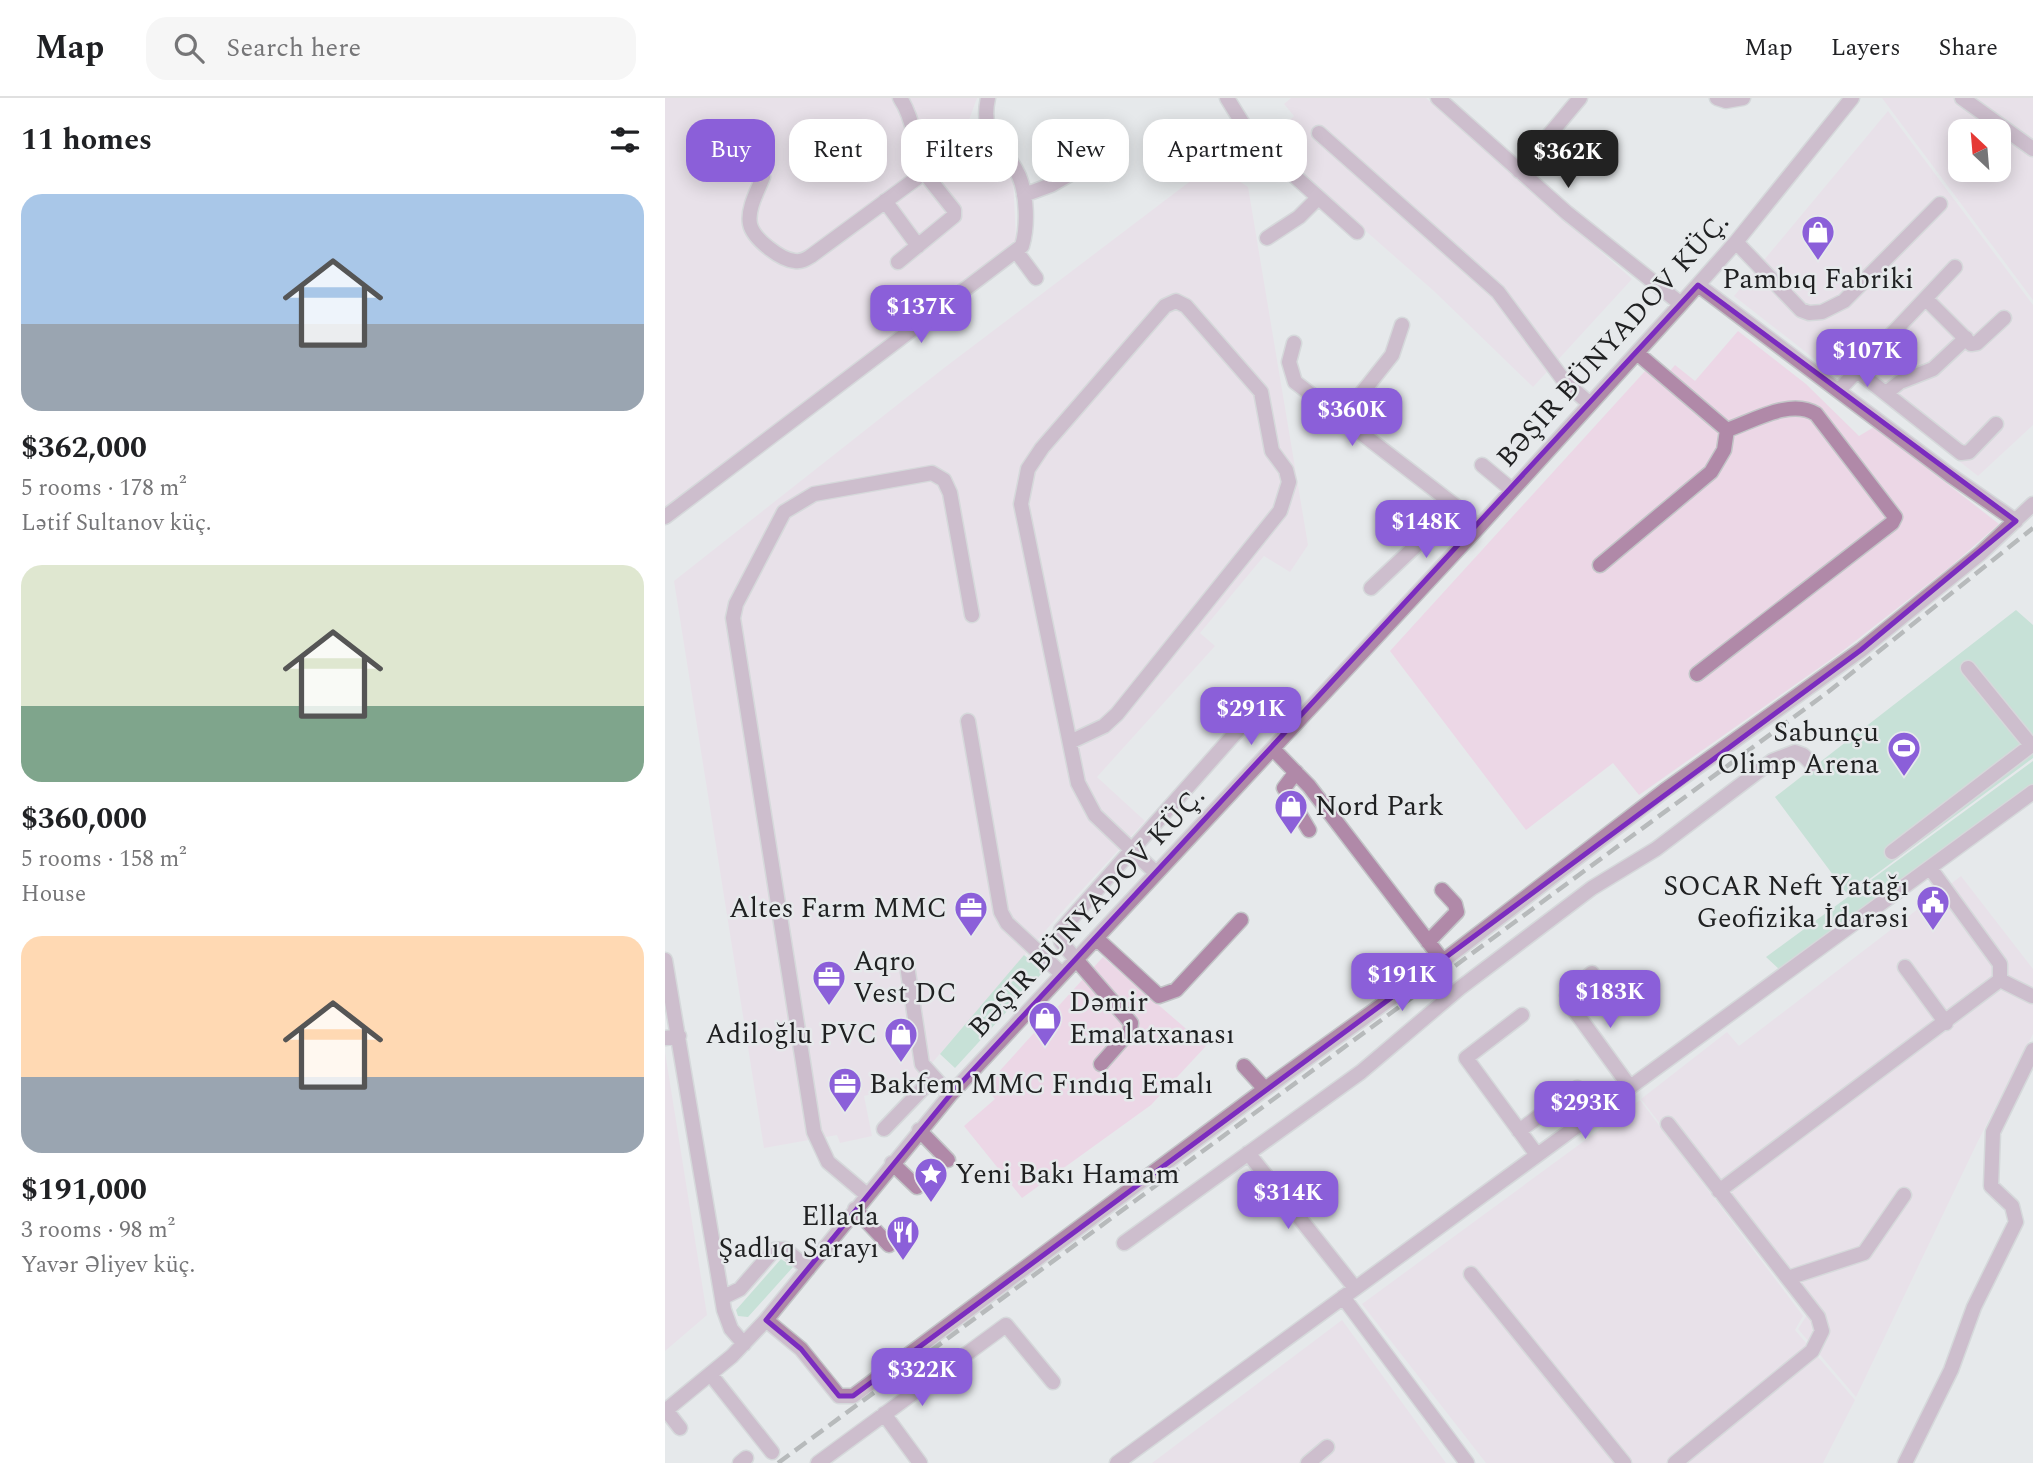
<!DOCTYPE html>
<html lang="en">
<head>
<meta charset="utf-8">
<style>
  :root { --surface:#fff; --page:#f6f6f6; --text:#202124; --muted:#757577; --line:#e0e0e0; --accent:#8b5fd9 }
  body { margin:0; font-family:Spectral,serif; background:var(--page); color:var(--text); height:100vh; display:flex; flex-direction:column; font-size:26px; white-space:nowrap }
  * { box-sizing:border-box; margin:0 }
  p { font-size:23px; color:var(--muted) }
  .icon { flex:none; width:38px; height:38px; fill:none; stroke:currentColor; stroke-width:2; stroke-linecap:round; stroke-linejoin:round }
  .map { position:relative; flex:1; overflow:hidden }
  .sheet { display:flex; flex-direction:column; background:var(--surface); width:665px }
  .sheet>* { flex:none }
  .top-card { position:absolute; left:21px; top:21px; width:665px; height:63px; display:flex; gap:14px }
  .needle { width:46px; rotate:334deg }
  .controls { position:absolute; left:1283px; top:21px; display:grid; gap:14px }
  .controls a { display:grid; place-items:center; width:63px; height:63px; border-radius:14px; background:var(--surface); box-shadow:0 4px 18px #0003; font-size:35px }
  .price { position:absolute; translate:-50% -60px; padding:0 16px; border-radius:14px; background:var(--accent); color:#fff; font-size:23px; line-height:46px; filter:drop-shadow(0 2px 4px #0008) }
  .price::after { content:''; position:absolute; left:50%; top:42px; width:21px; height:16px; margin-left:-10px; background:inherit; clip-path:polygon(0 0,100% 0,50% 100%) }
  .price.on { background:#222; color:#fff }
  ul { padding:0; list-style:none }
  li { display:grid; align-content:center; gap:14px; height:371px; padding:0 21px }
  li span { display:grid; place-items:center; height:217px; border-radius:21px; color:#555 }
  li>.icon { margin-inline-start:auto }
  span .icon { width:126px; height:126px; fill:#fffc; stroke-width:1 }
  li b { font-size:30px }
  h2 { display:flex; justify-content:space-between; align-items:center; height:84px; padding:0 21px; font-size:30px }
  .tag { padding:0 24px; border-radius:21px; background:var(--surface); box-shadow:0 4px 18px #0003; font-size:24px; line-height:63px }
  .tag.on { background:var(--accent); color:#fff }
  header { display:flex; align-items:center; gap:42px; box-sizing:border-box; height:98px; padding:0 35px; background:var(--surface); border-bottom:2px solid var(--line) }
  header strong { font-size:33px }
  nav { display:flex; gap:38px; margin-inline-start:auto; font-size:24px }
  .search { width:490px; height:63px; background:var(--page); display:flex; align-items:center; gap:18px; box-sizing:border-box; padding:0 24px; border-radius:21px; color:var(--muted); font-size:26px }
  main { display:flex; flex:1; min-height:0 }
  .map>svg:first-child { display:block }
</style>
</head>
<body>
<header>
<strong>Map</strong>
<div class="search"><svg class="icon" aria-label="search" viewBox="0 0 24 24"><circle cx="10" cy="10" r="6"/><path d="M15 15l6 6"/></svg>Search here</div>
<nav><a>Map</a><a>Layers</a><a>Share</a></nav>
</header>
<main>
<section class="sheet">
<h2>11 homes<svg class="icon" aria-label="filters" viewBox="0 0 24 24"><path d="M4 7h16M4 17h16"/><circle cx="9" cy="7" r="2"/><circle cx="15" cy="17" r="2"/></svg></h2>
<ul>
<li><span style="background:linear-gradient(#a9c7e8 60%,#9aa5b1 0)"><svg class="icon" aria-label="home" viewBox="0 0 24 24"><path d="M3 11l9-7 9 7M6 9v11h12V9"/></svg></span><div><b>$362,000</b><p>5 rooms · 178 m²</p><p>Lətif Sultanov küç.</p></div></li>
<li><span style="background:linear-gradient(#dfe7d0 65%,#7fa58c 0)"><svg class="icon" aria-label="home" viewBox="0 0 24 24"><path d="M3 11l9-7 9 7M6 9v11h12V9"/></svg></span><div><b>$360,000</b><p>5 rooms · 158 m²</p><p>House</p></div></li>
<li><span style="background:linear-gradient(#ffd9b3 65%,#9aa5b1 0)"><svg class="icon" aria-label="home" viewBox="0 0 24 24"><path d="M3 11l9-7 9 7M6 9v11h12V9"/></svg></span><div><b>$191,000</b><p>3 rooms · 98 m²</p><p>Yavər Əliyev küç.</p></div></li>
</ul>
</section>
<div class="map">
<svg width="1368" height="1365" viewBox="0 0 1368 1365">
  <rect width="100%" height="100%" fill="#e6e9eb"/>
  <path fill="#ecd7e6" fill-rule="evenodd" d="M 0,0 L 312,0 L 304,22 L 348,79 L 351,143 L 0,410 Z
    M 626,0 L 761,0 L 967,181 L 868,289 L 770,194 L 601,45 L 629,18 L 619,6 Z
    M 1217,0 L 1368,0 L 1368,202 ZM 1295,33 L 1334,33 L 1334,72 L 1295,72 Z
    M 1223,13 L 1368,207 L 1368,327 L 1313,378 L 1180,274 L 1174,280 L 1069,198 Z
    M 548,66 L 583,89 L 643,447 L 625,474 L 599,458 L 535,535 L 550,548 L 432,679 L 480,723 L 393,818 L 249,986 L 199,998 L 207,1038 L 175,1045 L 172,1037 L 99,1050 L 9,483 L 279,270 Z
    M 1073,233 L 1141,286 L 1194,338 L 1209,329 L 1334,426 L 1285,469 L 1175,555 L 974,697 L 948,665 L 861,732 L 725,553 L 981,272 L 996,284 L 1010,267 L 1030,283 Z
    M 1296,778 L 1368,871 L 1368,936 L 1312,1045 L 1191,1299 L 1133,1231 L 1142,1217 L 976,1001 L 1062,934 L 1074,948 Z
    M 438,859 L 541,948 L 486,1007 L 357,1100 L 299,1028 L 330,1001 L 320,989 Z
    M 0,954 L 42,1217 L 0,1253 Z
    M 975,1002 L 1138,1218 L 1130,1232 L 1190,1302 L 1158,1365 L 821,1365 L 697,1206 Z
    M 677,1222 L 781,1365 L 487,1365 Z"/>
  <path fill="#a2d7be" d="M 1351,512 L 1368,527 L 1368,660 L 1183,797 L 1110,699 Z
    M 1368,663 L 1368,686 L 1115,872 L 1101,859 Z
    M 359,857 L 378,874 L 290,970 L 275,956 Z
    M 116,1161 L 128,1169 L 83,1219 L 73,1218 L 71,1212 Z"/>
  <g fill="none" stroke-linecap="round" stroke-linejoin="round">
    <defs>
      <path id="minor" d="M 562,0 L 586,39 L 692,134
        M 773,0 L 902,115 L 1016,206
        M 1052,0 L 1061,3 L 1078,0
        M 1297,0 L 1368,51
        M 654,35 L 833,194 L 900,284 L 925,306
        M 854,73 L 915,0
        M 98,79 C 93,92 82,111 85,126 C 88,141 116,162 130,163 C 137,164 141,161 146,158 L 252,80 C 258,61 246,16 235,0
        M 359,97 L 386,87 L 414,71
        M 220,103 L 253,148
        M 602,140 L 634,119 L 653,100
        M 1071,144 L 1136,212 L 1144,215 L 1157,214 L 1179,203 L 1275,106
        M 351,153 L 371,180
        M 233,164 L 289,118 L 289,112 L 254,68
        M 1033,187 L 1285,377 L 1351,423
        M 1261,201 L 1306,246 L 1312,245 L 1339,220
        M 629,245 L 624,264 L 630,284 L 792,409 L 813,430
        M 1191,272 L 1296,355 L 1304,354 L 1331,326
        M 1174,292 L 1290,169
        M 1221,295 L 1235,284 L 1268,271 L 1301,240
        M 677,320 L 727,257 L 737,227
        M 817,367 L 847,392
        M 0,419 L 357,148 C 363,128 362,97 354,78 C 340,46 314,41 323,0
        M 935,467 L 1046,374 L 1059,352 L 1062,332 L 972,255
        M 706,490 L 792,409
        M 1303,570 L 1366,647
        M 1032,576 L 1227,425 L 1230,419 L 1151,316 C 1126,300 1088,323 1062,332
        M 303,623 L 336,814 L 342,825 L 397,876
        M 405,644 L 439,628 L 452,616 L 615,413 L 624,384 L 621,372 L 607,353 L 596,294 L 521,208 L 511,203 L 500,208 L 377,350 L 363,371 L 356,406 L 413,685 L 430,717 L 491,775
        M 608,651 L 644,688 L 778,863
        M 631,674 L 619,690 L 644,732
        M 1227,754 L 1368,646
        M 431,840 L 494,898 L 511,892 L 576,822
        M 763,844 L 792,814 L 790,806 L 777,792
        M 0,862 L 59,1212 L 66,1231 L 79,1246
        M 1240,869 L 1281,925
        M 243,874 L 257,966 L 285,997
        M 927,875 L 902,897 L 904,905 L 965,989
        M 1335,882 L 1367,898
        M 857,917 L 801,960 L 872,1057
        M 0,940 L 14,938
        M 436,966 L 465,933 L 466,925 L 396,844 L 396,832 L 588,615 L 600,612 L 625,632
        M 579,968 L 600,991
        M 1003,1026 L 1153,1219 L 1157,1233 L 1147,1253 L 1010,1365
        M 219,1031 L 268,980
        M 254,1032 L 283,1062
        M 854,1033 L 912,990
        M 583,1055 L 690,1190
        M 227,1065 L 252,1089
        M 1054,1093 L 1335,882 L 1335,866 L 1265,770
        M 202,1097 L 163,1064 L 149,1034 L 68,520 L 71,506 L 119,414 L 149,396 L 267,375 L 279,382 L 285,395 L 307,517
        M 190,1111 L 224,1147
        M 459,1145 L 696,974 L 795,890 L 927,790 L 991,751 L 1107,663 L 1130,654 L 1138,657 L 1147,666
        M 806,1176 L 959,1365
        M 1123,1180 L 1199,1155 L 1239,1097
        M 678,1199 L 802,1365
        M 57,1200 L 75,1191 L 109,1152 L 120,1151 L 143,1171
        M 101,1222 L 136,1251 L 174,1298 L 188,1298 L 600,991 L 778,863 L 999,693 L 1196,552 L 1316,455 L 1368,406
        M 46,1277 L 107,1354
        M 1,1312 L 15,1330
        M 0,1313 L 67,1258 L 101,1222 L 285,997 L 813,430 L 1016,206 L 1071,144 L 1187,0
        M 219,1316 L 255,1365
        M 75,1365 L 81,1360
        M 153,1365 L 341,1227 L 388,1284
        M 452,1365 L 1368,694
        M 643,1365 L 662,1349
        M 1240,1365 L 1286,1272 L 1309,1209 L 1351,1124 L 1347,1108 L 1326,1088 L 1328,1034 L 1368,952"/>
    </defs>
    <use href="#minor" stroke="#c2c5c7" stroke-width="17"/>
    <use href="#minor" stroke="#b089a8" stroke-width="14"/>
    <path stroke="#7e8082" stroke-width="4.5" stroke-dasharray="14 7" stroke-linecap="butt" d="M 113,1365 L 1163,594 L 1368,430"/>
  </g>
  <path d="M0 0H1368V1365H0ZM 1033,187 L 1351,423 L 1196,552 L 188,1298 L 174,1298 L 136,1251 L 101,1222 L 285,997 Z" fill="#e6e9eb" fill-opacity=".55" fill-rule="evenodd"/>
  <path fill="none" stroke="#7b2cbf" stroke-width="5" stroke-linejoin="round" d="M 1033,187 L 1351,423 L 1196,552 L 188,1298 L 174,1298 L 136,1251 L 101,1222 L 285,997 Z"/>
  <defs>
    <symbol id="shop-pin" viewBox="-11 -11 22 30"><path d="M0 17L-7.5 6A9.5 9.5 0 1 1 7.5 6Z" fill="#8b5fd9" stroke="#e6e9eb"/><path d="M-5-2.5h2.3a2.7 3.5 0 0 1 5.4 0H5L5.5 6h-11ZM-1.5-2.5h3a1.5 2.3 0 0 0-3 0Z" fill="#fff"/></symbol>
    <symbol id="stadium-pin" viewBox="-11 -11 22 30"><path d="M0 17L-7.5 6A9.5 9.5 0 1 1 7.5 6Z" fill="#8b5fd9" stroke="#e6e9eb"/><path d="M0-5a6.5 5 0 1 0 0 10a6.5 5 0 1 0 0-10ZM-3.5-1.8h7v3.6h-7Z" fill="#fff"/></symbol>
    <symbol id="civic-pin" viewBox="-11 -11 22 30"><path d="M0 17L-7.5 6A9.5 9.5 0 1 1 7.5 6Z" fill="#8b5fd9" stroke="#e6e9eb"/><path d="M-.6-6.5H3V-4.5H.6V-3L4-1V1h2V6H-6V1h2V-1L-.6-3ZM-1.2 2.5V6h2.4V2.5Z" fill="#fff"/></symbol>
    <symbol id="office-pin" viewBox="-11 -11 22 30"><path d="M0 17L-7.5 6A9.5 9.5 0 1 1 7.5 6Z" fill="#8b5fd9" stroke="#e6e9eb"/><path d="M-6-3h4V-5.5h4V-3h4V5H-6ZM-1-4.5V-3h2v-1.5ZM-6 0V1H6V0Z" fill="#fff"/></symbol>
    <symbol id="sight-pin" viewBox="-11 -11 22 30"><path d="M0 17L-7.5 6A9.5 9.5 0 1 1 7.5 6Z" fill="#8b5fd9" stroke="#e6e9eb"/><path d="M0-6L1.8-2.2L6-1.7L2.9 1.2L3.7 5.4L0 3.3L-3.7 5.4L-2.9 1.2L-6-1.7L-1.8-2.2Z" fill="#fff"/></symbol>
    <symbol id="restaurant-pin" viewBox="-11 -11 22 30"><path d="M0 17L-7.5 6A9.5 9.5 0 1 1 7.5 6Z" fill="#8b5fd9" stroke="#e6e9eb"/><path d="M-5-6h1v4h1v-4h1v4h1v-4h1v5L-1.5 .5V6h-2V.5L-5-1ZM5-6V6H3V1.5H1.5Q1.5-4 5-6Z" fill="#fff"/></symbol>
  </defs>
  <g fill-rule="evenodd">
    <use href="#shop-pin" x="1134" y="115" width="38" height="52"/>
    <use href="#stadium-pin" x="1220" y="631" width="38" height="52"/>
    <use href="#shop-pin" x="607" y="689" width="38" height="52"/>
    <use href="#civic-pin" x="1249" y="785" width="38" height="52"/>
    <use href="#office-pin" x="287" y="791" width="38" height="52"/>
    <use href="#office-pin" x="145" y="860" width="38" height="52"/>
    <use href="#shop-pin" x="361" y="901" width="38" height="52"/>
    <use href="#shop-pin" x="217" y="917" width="38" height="52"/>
    <use href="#office-pin" x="161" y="967" width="38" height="52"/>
    <use href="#sight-pin" x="247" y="1057" width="38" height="52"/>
    <use href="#restaurant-pin" x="219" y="1115" width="38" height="52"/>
  </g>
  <g text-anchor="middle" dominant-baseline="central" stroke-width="5" stroke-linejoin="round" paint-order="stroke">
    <g font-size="28" fill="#202122" stroke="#e6e9eb" text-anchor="end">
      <text x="1153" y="181" text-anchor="middle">Pambıq Fabriki</text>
      <text x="1214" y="634">Sabunçu<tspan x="1214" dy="32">Olimp Arena</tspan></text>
      <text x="650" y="708" text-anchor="start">Nord Park</text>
      <text x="1244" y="788">SOCAR Neft Yatağı<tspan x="1244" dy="32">Geofizika İdarəsi</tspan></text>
      <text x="282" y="810">Altes Farm MMC</text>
      <text x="188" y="863" text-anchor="start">Aqro<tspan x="188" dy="32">Vest DC</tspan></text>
      <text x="404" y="904" text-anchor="start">Dəmir<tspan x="404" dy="32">Emalatxanası</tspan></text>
      <text x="212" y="936">Adiloğlu PVC</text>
      <text x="204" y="986" text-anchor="start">Bakfem MMC Fındıq Emalı</text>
      <text x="290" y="1076" text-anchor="start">Yeni Bakı Hamam</text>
      <text x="214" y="1118">Ellada<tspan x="214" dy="32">Şadlıq Sarayı</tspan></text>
    </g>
    <g font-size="28" fill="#202122" stroke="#e6e9eb">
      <text transform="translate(948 242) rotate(-48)">BƏŞIR BÜNYADOV KÜÇ.</text>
      <text transform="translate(422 814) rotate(-47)">BƏŞIR BÜNYADOV KÜÇ.</text>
    </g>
  </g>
</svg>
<div class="controls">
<a><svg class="needle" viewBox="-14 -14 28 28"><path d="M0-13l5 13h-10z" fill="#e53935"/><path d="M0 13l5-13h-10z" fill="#757577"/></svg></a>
</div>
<b class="price on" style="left:903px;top:92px">$362K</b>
<b class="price" style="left:256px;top:247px">$137K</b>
<b class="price" style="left:1202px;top:291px">$107K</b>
<b class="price" style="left:687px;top:350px">$360K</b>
<b class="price" style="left:761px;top:462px">$148K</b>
<b class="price" style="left:586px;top:649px">$291K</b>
<b class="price" style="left:737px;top:915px">$191K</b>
<b class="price" style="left:945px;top:932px">$183K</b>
<b class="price" style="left:920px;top:1043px">$293K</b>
<b class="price" style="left:623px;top:1133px">$314K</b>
<b class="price" style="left:257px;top:1310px">$322K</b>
<div class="top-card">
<a class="tag on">Buy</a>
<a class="tag">Rent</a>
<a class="tag">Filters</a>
<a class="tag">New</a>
<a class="tag">Apartment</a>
</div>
</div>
</main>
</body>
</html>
